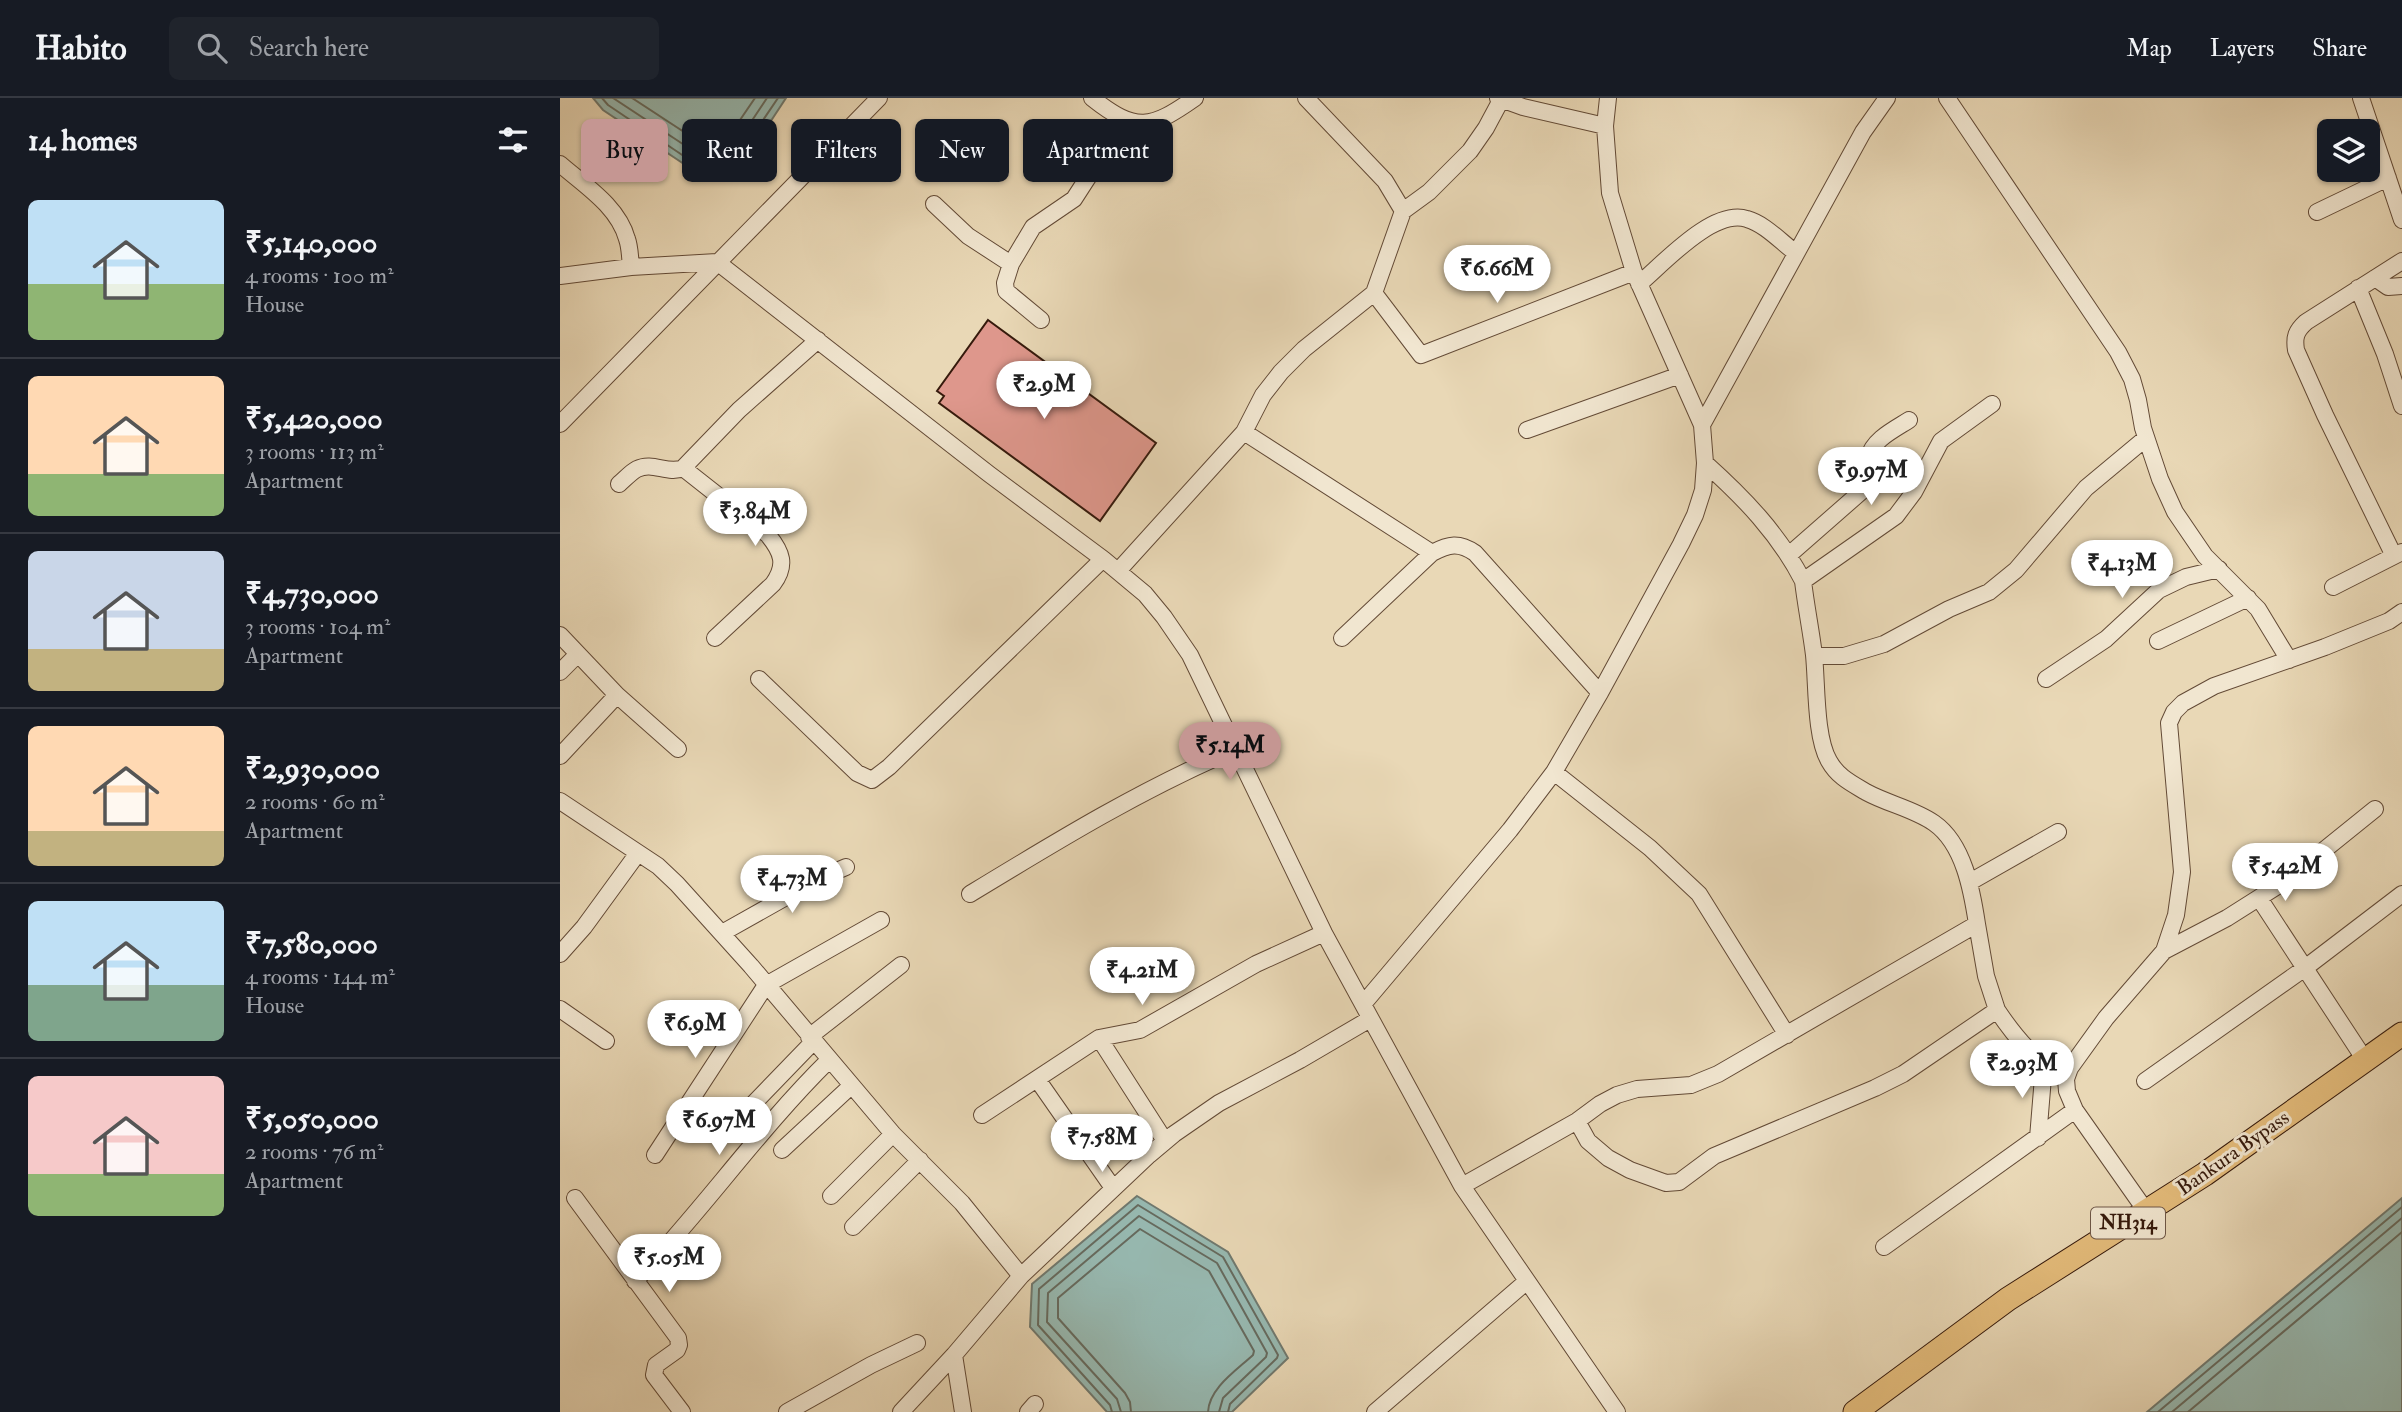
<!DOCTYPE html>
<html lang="en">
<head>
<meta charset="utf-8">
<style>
  :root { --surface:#171b24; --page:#20242c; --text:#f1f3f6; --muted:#9ea1a6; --line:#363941; --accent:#c59692 }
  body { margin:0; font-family:"IM FELL Double Pica",serif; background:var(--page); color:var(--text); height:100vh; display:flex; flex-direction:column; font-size:26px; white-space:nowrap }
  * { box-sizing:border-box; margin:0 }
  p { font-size:23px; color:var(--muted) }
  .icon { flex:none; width:38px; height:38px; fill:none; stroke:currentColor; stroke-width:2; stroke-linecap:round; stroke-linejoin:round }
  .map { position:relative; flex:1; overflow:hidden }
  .side { display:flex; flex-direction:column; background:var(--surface); width:560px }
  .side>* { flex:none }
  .top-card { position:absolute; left:21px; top:21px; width:665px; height:63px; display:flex; gap:14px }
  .controls { position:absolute; left:1757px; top:21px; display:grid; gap:14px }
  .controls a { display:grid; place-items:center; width:63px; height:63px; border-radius:10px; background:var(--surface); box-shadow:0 2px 5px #0004; font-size:35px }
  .price { position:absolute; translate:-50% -60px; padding:0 16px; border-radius:24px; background:#fff; color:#222; font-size:23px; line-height:46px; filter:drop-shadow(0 2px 4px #0008) }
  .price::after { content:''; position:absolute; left:50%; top:42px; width:21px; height:16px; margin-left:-10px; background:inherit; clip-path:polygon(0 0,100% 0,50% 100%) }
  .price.active { background:var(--accent); color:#111 }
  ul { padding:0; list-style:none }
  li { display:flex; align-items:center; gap:21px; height:175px; padding:0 28px }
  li+li { border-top:2px solid var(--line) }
  li span { display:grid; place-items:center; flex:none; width:196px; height:140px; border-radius:10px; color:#555 }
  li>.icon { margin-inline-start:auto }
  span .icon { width:84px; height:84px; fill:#fffc; stroke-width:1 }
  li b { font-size:30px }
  h2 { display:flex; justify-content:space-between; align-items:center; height:84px; padding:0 28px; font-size:30px }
  .chip { padding:0 24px; border-radius:10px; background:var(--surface); box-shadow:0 2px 5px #0004; font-size:24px; line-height:63px }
  .chip.active { background:var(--accent); color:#111 }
  header { display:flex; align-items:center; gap:42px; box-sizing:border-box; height:98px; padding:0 35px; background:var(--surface); border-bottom:2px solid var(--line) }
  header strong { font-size:33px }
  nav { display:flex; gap:38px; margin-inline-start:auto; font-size:24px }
  .search { width:490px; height:63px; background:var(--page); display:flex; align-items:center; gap:18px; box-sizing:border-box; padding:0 24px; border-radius:10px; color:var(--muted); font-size:26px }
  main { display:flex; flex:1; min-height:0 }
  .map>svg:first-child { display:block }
</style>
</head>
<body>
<header>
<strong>Habito</strong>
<div class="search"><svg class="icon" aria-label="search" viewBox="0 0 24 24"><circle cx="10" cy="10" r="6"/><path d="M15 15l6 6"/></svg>Search here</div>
<nav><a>Map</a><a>Layers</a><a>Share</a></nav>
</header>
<main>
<section class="side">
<h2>14 homes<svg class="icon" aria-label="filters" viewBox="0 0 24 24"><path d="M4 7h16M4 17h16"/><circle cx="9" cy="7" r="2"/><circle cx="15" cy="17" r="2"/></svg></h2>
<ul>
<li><span style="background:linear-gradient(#bfe0f5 60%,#8fb573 0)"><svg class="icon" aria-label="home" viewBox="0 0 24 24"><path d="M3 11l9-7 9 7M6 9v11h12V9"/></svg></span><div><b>₹5,140,000</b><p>4 rooms · 100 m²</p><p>House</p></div></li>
<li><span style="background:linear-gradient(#ffd9b3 70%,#8fb573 0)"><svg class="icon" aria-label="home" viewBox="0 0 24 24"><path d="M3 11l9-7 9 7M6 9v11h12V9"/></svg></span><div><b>₹5,420,000</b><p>3 rooms · 113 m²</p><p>Apartment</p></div></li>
<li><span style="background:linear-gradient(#c9d6e8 70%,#c2b280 0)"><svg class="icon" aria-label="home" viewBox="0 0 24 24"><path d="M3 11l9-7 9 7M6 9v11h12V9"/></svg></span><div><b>₹4,730,000</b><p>3 rooms · 104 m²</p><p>Apartment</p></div></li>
<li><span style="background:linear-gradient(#ffd9b3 75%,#c2b280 0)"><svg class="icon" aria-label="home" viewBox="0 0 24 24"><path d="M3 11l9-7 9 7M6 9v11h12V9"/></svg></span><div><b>₹2,930,000</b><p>2 rooms · 60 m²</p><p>Apartment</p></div></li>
<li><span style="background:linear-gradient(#bfe0f5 60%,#7fa58c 0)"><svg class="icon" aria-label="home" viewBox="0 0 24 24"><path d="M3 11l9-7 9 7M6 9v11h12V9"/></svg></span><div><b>₹7,580,000</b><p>4 rooms · 144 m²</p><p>House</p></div></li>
<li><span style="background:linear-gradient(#f6c9c9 70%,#8fb573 0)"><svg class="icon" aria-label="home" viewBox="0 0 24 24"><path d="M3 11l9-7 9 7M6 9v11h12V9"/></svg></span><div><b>₹5,050,000</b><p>2 rooms · 76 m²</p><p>Apartment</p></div></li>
</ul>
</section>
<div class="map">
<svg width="1842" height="1314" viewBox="0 0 1842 1314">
  <rect width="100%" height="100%" fill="#e9d8b6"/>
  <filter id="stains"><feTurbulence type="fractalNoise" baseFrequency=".00286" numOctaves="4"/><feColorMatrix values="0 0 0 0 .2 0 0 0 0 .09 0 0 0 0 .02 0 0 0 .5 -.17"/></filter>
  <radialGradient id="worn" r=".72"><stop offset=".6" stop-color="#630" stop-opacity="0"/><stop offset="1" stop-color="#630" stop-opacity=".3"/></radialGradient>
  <path fill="#97b9b1" stroke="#70796f" stroke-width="2" d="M 33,0 L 226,0 L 178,73 L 139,76 L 43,12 Z
    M 577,1098 L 668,1154 L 728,1260 L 672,1314 L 547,1314 L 470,1229 L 472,1186 Z
    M 1842,1100 L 1842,1314 L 1587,1314 Z"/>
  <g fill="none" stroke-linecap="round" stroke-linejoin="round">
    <path stroke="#666a5e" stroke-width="2" d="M 42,0 L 48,7 L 140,69 L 174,65 L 218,0
      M 53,0 L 144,60 L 169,57 L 207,0
      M 72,0 L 147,49 L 163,47 L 195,0
      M 552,1314 L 550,1307 L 478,1227 L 479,1191 L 578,1107 L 663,1159 L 718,1257 L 717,1260 L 670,1306 L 668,1314
      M 561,1314 L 557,1301 L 487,1224 L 488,1195 L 579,1118 L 657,1165 L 707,1255 L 706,1259 L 663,1300 L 659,1314
      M 571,1314 L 570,1304 L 565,1295 L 498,1220 L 498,1200 L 580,1131 L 649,1173 L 694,1253 L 693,1257 C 677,1272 649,1290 648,1314
      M 1598,1314 L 1842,1109
      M 1612,1314 L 1842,1120
      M 1628,1314 L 1842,1134"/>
  </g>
  <path fill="#de978c" stroke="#361a0c" stroke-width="2" d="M 428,222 L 596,345 L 540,423 L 379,305 L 384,298 L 377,293 Z"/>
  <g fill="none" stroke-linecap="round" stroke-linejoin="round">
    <defs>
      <path id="minor" d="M 532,0 C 576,35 591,31 635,0
        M 746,0 L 825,83 L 843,113
        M 938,0 L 963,9 L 1045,28
        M 1387,0 L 1558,254 L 1572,281 L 1578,302 L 1583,330 L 1600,381 L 1615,414 L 1645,458 L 1698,511 L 1729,562
        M 1801,0 L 1842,122
        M 0,66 C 24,87 58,108 67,141 C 70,149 70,160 71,169
        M 374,106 L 408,138 L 451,166
        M 1757,114 L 1828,80
        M 0,178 L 71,169 L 157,164 L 429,376 L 543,461 L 585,496 L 604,519 L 630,557 L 764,835 L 902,1088 L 1057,1314
        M 1815,180 L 1828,189 L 1842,188
        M 1079,186 C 1104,165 1153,110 1187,121 C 1205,126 1221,144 1236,155
        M 1798,190 L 1825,256 L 1842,308
        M 814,195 L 861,257 L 1074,174
        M 481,222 L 446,193 L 445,185 L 451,166 L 473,129 L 514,101 L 534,70 L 560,19
        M 0,326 L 319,0
        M 1142,327 L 1303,34 L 1327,0
        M 967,332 L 1120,277
        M 684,334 L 872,455
        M 1145,365 C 1184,400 1219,436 1243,483 L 1336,418 L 1354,394 L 1381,343 L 1432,306
        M 123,370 L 208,437 C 222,454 227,467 213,486 L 155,540
        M 59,386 C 65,381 71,374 77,371 C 93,363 108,377 123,370 L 179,312 L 258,242
        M 1230,456 L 1303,392 C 1309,380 1307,372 1309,359 C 1312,342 1335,331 1349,322
        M 1834,458 L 1765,317 L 1736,252 C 1734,239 1736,233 1746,224 L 1842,163
        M 558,473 L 684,334 L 703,297 L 721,274 L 744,251 L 814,195 L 843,113 L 869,94 L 910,53 L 926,30 L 941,2
        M 1773,489 L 1842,454
        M 0,537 L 57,597 L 118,651
        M 782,540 L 872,455 C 889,446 899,444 915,455 L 1040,595
        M 1598,543 L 1688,500
        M 1254,558 L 1284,558 L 1324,546 L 1389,511 L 1429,494 L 1456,472 L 1526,390 L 1586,340
        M 0,574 L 18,556
        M 199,581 L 297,675 L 312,682 L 329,669 L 543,461
        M 1486,581 L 1546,541 L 1599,492 L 1626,479 L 1659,471
        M 0,658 L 57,597
        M 994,674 L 1090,750 L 1139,796 L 1227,937
        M 0,703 L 98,768 L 117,786 L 191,868 L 333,1036 L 402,1105 L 461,1178
        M 1410,784 L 1498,734
        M 410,796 C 497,743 582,691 676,651
        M 1699,800 L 1805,962
        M 162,835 L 258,781 L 286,769
        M 1604,853 L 1667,820 L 1727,782 L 1815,711
        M 0,856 L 24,829 L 78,755
        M 804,905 L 950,732 L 994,674 L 1040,595 L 1121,446 L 1135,417 L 1143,392 L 1145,365 L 1142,327 L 1074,174 L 1050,95 L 1045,28 L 1048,0
        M 0,911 L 46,943
        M 1437,912 C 1457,942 1476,963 1506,981
        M 249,939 L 341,867
        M 539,940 L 605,1043
        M 477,981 L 553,1090
        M 1585,983 L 1745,870 L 1842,796
        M 422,1017 L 539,940 L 580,932 L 696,866 L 764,835
        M 1017,1023 L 1028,1043 L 1048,1060 L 1070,1072 L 1106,1085 L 1119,1084 L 1154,1058 L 1315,990 L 1343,976 L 1437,912 L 1426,878 L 1417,826
        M 167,1033 L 253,944
        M 1478,1040 L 1484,967
        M 222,1052 L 291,988
        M 95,1057 L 206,887 L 321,822
        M 902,1088 L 1017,1023 L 1040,1006 L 1057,997 L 1077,991 L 1131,987 L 1158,976 L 1417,826 C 1412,793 1404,746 1374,725 C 1354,711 1328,706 1306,694 C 1291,685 1278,679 1269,663 C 1255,639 1257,586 1254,557 C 1251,533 1246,508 1243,483
        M 271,1098 L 333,1036
        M 15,1100 L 118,1240 L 119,1247 L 117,1252 L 96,1267 L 94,1277 L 122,1314
        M 1586,1113 L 1515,1012 L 1507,993 L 1506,981 L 1510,970 L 1546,920 L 1604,853 L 1616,817 L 1622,774 L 1609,625 L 1614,614 L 1623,605 L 1654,588 L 1765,549 L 1829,523 L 1842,514
        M 293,1129 L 360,1062
        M 1324,1149 L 1515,1012
        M 75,1183 C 143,1112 199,1031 269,962
        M 394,1257 L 403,1314
        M 227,1314 L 311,1267 L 357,1245
        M 341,1314 L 394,1257 L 461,1178 L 589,1057 L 614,1036 L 659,1005 L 740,962 L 810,921
        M 468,1314 L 475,1306
        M 815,1314 L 967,1183"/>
      <path id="highway" d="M 1295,1314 L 1448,1201 L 1645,1076 L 1842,936"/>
    </defs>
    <use href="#minor" stroke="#634a36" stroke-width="18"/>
    <use href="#highway" stroke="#361a0c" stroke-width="25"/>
    <use href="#minor" stroke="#f1e6d0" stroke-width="16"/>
    <use href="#highway" stroke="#e4bc7b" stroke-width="23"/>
  </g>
  <g text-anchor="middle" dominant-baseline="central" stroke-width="6" stroke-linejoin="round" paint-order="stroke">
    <rect fill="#f1e6d0" stroke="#6e5747" stroke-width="2" x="1531" y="1109.5" width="74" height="31" rx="5"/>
    <g font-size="19" font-weight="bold" fill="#361a0c">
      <text x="1568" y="1125">NH314</text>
    </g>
    <g font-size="21" fill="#361a0c" stroke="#f1e6d0">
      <text transform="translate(1673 1055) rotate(-35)">Bankura Bypass</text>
    </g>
  </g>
  <rect width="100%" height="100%" filter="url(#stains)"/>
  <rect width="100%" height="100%" fill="url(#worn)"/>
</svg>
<div class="controls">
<a><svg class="icon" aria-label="layers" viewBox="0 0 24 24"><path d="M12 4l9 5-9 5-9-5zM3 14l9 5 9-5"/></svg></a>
</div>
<b class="price" style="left:937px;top:207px">₹6.66M</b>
<b class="price" style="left:484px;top:323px">₹2.9M</b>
<b class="price" style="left:1311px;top:409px">₹9.97M</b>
<b class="price" style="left:195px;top:450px">₹3.84M</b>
<b class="price" style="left:1562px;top:502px">₹4.13M</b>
<b class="price active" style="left:670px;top:684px">₹5.14M</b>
<b class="price" style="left:1725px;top:805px">₹5.42M</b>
<b class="price" style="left:232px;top:817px">₹4.73M</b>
<b class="price" style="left:582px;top:909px">₹4.21M</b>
<b class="price" style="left:135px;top:962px">₹6.9M</b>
<b class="price" style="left:1462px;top:1002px">₹2.93M</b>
<b class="price" style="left:159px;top:1059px">₹6.97M</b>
<b class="price" style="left:542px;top:1076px">₹7.58M</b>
<b class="price" style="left:109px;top:1196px">₹5.05M</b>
<div class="top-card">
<a class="chip active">Buy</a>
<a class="chip">Rent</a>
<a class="chip">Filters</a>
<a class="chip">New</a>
<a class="chip">Apartment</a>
</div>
</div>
</main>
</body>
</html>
